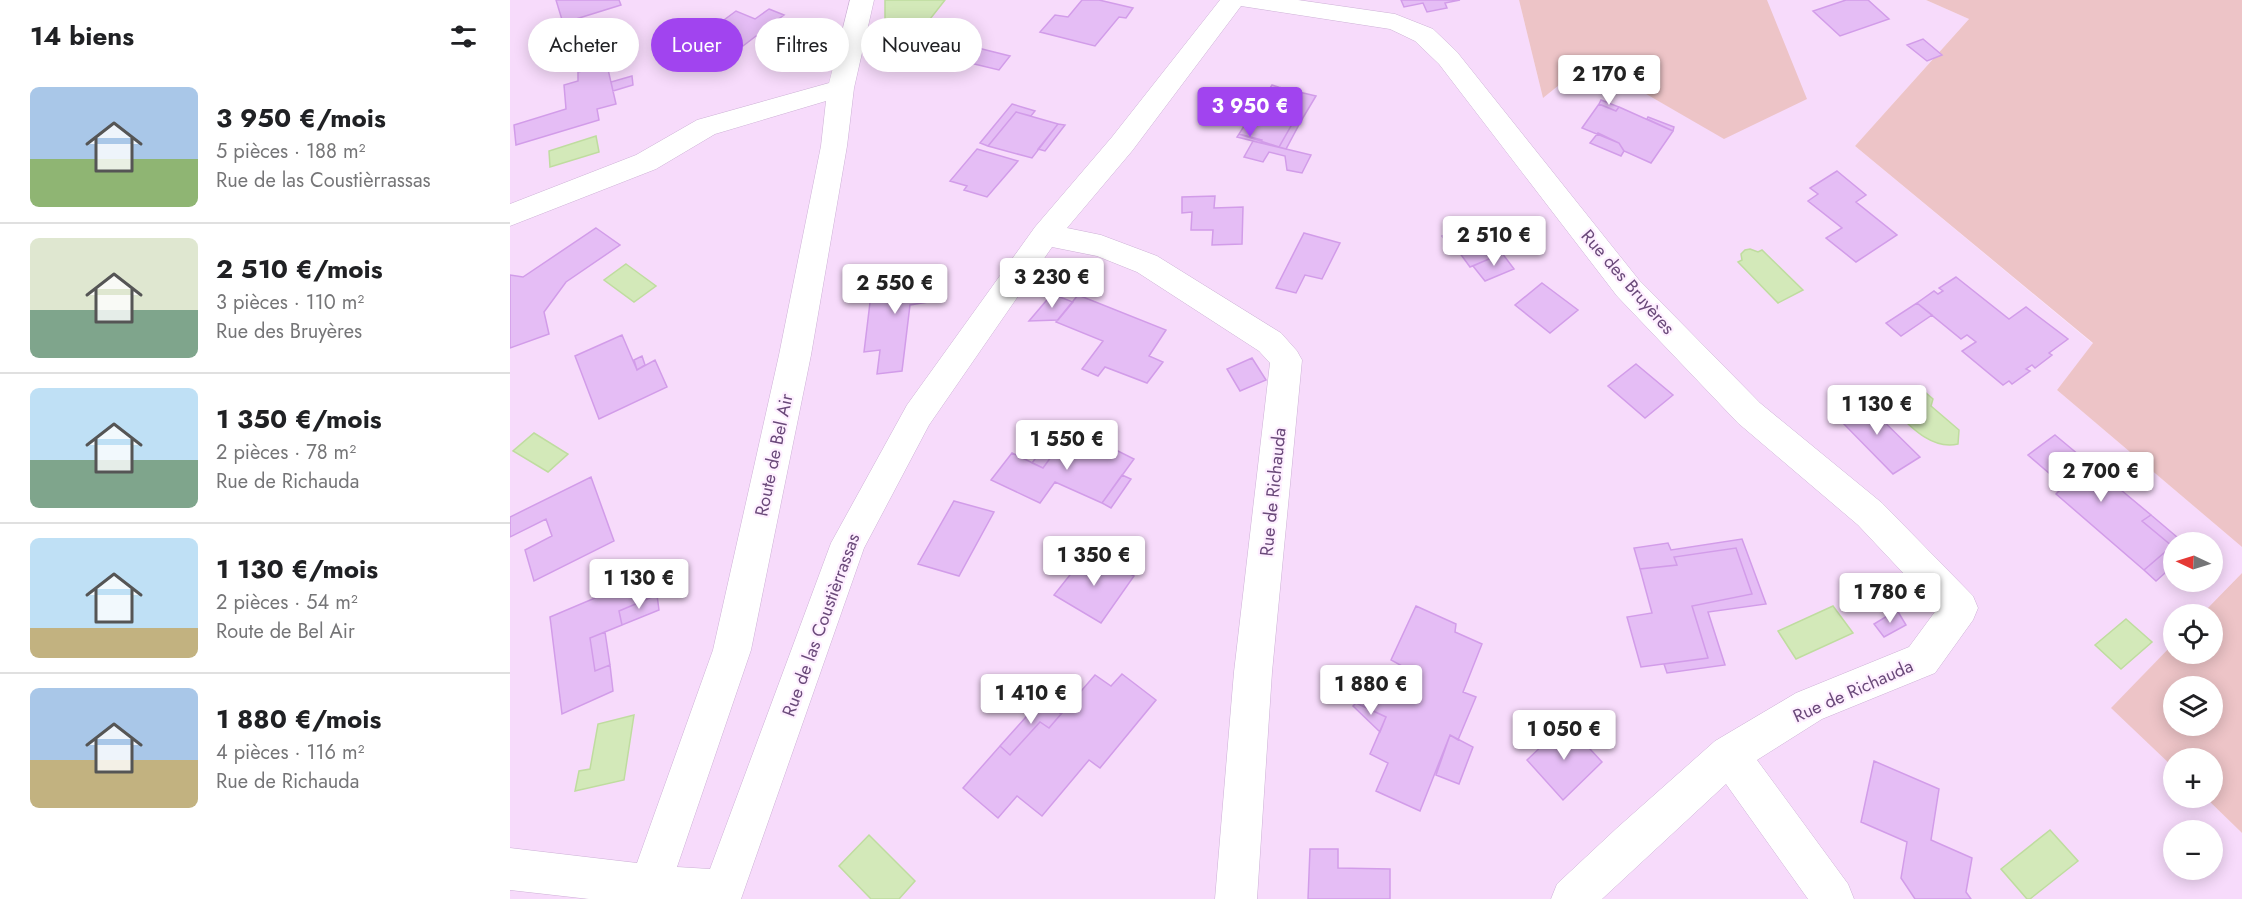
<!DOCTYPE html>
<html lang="fr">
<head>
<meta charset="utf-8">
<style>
  :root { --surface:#fff; --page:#f6f6f6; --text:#202124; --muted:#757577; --line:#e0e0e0; --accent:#a144ef }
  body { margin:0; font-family:Jost,sans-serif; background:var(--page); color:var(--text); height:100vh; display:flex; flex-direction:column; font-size:22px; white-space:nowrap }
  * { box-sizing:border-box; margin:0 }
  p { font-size:20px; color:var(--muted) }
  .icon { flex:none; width:33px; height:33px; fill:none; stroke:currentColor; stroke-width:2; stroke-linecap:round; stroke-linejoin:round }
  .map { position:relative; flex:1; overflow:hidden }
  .sheet { display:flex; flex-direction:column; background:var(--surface); width:510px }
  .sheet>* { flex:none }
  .banner { position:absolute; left:18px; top:18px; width:570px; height:54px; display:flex; gap:12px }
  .needle { width:39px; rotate:274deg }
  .buttons { position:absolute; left:1653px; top:532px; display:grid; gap:12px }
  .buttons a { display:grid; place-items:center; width:60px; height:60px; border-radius:50%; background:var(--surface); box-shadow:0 3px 15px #0003; font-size:30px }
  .price { position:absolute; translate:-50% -51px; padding:0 14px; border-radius:6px; background:#fff; color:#222; font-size:20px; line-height:39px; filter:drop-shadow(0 2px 3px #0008) }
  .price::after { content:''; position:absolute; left:50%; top:36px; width:18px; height:14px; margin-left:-9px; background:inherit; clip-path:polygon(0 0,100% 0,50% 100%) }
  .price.selected { background:var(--accent); color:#fff }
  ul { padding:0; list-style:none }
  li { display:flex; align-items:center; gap:18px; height:150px; padding:0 30px }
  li+li { border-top:2px solid var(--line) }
  li span { display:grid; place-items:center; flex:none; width:168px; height:120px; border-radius:9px; color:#555 }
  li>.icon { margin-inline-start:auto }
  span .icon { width:72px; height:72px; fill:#fffc; stroke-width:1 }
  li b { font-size:26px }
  h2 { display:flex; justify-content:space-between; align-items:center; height:72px; padding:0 30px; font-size:26px }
  .chip { padding:0 21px; border-radius:27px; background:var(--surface); box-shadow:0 3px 15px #0003; font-size:21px; line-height:54px }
  .chip.selected { background:var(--accent); color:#fff }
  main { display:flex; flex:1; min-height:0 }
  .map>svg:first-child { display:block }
</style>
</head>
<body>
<main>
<section class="sheet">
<h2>14 biens<svg class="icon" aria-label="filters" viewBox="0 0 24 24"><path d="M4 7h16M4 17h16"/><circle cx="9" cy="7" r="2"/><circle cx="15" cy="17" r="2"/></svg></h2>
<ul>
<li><span style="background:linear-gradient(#a9c7e8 60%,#8fb573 0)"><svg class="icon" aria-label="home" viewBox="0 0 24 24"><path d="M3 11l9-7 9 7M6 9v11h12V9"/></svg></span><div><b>3 950 €/mois</b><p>5 pièces · 188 m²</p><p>Rue de las Coustièrrassas</p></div></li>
<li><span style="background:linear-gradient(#dfe7d0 60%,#7fa58c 0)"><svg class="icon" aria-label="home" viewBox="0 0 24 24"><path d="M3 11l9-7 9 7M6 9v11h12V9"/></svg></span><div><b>2 510 €/mois</b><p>3 pièces · 110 m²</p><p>Rue des Bruyères</p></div></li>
<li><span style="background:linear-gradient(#bfe0f5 60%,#7fa58c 0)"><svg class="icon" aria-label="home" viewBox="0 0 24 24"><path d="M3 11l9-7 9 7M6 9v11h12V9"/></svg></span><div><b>1 350 €/mois</b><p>2 pièces · 78 m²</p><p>Rue de Richauda</p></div></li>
<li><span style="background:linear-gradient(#bfe0f5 75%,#c2b280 0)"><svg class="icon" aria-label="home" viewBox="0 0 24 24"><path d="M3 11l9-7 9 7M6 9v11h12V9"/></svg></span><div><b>1 130 €/mois</b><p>2 pièces · 54 m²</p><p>Route de Bel Air</p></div></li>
<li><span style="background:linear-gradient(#a9c7e8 60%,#c2b280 0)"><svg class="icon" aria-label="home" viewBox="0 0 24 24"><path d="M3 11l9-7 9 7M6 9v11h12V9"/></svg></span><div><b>1 880 €/mois</b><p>4 pièces · 116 m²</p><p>Rue de Richauda</p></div></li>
</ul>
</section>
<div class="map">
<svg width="1732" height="899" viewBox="0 0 1732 899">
  <rect width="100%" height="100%" fill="#fce7fe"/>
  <path fill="#f7dbfb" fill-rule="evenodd" d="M 0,0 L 1009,0 L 1033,98 L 1078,61 L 1214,138 L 1258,7 L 1257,0 L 1416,0 L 1459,19 L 1345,146 L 1583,344 L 1547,390 L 1732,547 L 1732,573 L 1691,615 L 1664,615 L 1663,644 L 1602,708 L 1663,767 L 1664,798 L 1696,798 L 1732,833 L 1732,899 L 0,899 ZM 1664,543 L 1702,543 L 1702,582 L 1664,582 ZM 1664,831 L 1702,831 L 1702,870 L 1664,870 Z"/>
  <path fill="#edc4c7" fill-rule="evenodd" d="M 1009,0 L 1257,0 L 1297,99 L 1214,139 L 1079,61 L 1033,98 Z
    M 1416,0 L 1732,0 L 1732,547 L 1547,390 L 1583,343 L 1345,146 L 1459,19 Z
    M 1732,573 L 1732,833 L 1696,798 L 1702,798 L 1702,759 L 1664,759 L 1663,767 L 1601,708 L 1663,644 L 1664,654 L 1702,654 L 1702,615 L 1691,615 ZM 1664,687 L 1702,687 L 1702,726 L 1664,726 Z"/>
  <path fill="#d3e9b9" stroke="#bfdc9f" stroke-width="1.5" d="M 375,0 L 435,0 L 409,33 L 375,39 Z
    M 86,136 L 89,152 L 40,167 L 39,151 Z
    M 1240,249 L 1248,252 L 1252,250 L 1293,290 L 1268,303 L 1228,262 L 1232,260 L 1231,254 L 1235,250 Z
    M 116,264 L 146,286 L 124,302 L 94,280 Z
    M 1409,387 L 1423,399 L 1421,406 L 1449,430 L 1448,444 C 1418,451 1395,420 1374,401 L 1387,396 L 1395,397 Z
    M 24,433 L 58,454 L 38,472 L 3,451 Z
    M 1323,606 L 1343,633 L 1286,659 L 1268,631 Z
    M 1616,619 L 1642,642 L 1611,669 L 1585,645 Z
    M 124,715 L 114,780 L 65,791 L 69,771 L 80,769 L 88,724 Z
    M 1540,830 L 1568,861 L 1520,899 L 1517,899 L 1491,869 Z
    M 359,835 L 405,881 L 389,899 L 361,899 L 329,866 Z"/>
  <path fill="#e5bdf5" stroke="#d29ce9" stroke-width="1.5" d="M 46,0 L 109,0 L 111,5 L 53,23 Z
    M 572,0 L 589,0 L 623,8 L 616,18 L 609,17 L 585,46 L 530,32 L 545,15 L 558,17 Z
    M 891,0 L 950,0 L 935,3 L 937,8 L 917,12 L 913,3 L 894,7 Z
    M 1336,0 L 1358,0 L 1379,19 L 1330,36 L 1303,11 Z
    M 259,9 L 274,15 L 263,23 L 273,27 L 256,40 L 246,36 L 233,46 L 226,43 L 216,51 L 181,36 L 193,28 L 199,31 L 226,11 L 245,19 Z
    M 1413,39 L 1432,55 L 1417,61 L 1397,45 Z
    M 468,48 L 500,56 L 489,70 L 456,62 Z
    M 97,65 L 106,104 L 87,109 L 89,120 L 6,145 L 4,125 L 56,109 L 54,85 L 68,81 L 68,72 Z
    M 122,76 L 123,85 L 103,91 L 101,82 Z
    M 762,85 L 768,87 L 758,100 L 753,99 Z
    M 768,87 L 806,96 L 791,121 L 785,119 L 769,147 L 729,134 L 744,110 L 737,108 L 744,97 L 758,100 Z
    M 1091,100 L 1109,107 L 1106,111 L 1089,104 Z
    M 502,104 L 525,111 L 521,116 L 506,112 L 478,146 L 470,143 Z
    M 1089,104 L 1106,111 L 1109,107 L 1163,131 L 1141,163 L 1114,151 L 1109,143 L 1072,128 Z
    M 506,112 L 548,124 L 522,158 L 478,146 Z
    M 1138,117 L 1164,127 L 1163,131 L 1137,119 Z
    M 785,119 L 791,121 L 776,149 L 769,147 Z
    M 548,124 L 555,125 L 535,151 L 528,149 Z
    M 1088,133 L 1109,143 L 1114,151 L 1111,156 L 1080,143 Z
    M 729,134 L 752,140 L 751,143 L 727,137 Z
    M 743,141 L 776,149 L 801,155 L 792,173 L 777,170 L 775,156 L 759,152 L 753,162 L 734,157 Z
    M 467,149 L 508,161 L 477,197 L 454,190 L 457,186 L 440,181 Z
    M 1327,171 L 1356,195 L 1346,202 L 1387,235 L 1346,262 L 1316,238 L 1332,228 L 1298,201 L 1308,194 L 1300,188 Z
    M 705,196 L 704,208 L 733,207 L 732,244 L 702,245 L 703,230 L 681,230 L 682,212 L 672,213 L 672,197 Z
    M 978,225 L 998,251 L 960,267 L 949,252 L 945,253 L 932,236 L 947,230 L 952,236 Z
    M 86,228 L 110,245 L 56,282 L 34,312 L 39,334 L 0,348 L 0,275 L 13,277 Z
    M 794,233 L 830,243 L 812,279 L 795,275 L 786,293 L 766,288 Z
    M 992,253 L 1004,269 L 975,281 L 963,266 Z
    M 428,270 L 424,301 L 400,305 L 392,371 L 367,374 L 370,350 L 354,352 L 363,278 Z
    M 1446,277 L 1499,319 L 1516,307 L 1558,339 L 1539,353 L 1542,355 L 1525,368 L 1522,365 L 1516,369 L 1520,371 L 1502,384 L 1499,381 L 1493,385 L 1452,351 L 1466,342 L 1457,335 L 1451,339 L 1407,303 L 1424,291 L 1428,294 L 1433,291 L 1429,288 Z
    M 1032,283 L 1068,310 L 1040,333 L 1005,305 Z
    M 542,294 L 563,302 L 548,320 L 519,321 Z
    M 568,295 L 656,330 L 639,356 L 653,362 L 637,383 L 595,367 L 588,376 L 572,369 L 593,341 L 546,322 Z
    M 1407,303 L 1422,315 L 1391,336 L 1376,323 Z
    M 112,335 L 127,370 L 145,360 L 157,387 L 89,419 L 65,356 Z
    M 132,356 L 135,365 L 127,370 L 124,360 Z
    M 742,358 L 756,380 L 730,391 L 717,369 Z
    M 1126,364 L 1163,395 L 1135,418 L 1098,386 Z
    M 1351,399 L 1410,457 L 1383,474 L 1325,415 Z
    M 547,430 L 557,435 L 533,468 L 522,463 Z
    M 557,435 L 576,442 L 580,437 L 624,459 L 592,503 L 545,482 L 530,503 L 481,480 L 502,453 L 533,468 Z
    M 1545,435 L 1641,515 L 1632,521 L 1662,546 L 1634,570 L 1546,494 L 1554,486 L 1518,455 Z
    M 612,475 L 621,479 L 601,508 L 592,503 Z
    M 81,477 L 104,541 L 24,581 L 15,550 L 42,536 L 36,519 L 0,537 L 0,517 Z
    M 444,501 L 484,512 L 449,576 L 408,564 Z
    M 1641,515 L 1674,543 L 1664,543 L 1664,565 L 1646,581 L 1634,570 L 1662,546 L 1632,521 Z
    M 1232,539 L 1256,604 L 1198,612 L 1215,665 L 1157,673 L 1154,664 L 1198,658 L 1182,606 L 1242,594 L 1226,548 L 1164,557 L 1167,565 L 1130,569 L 1124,548 L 1158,543 L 1161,550 Z
    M 1226,548 L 1242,594 L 1182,606 L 1198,658 L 1131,667 L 1117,617 L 1142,613 L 1130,569 L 1167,565 L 1164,557 Z
    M 579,551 L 624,576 L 591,623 L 544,595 Z
    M 144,573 L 147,595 L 109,611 L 112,625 L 80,638 L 85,671 L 100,665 L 103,691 L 52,714 L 40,617 Z
    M 147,595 L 149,610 L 112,625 L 109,611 Z
    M 906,606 L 946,624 L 945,632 L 972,644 L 953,692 L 966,697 L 948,740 L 940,735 L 910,811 L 866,791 L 878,763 L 860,754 L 876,717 L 846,703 L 877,679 L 887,683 L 894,667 L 881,660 Z
    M 1387,610 L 1396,625 L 1374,637 L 1364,624 Z
    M 95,632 L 100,665 L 85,671 L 80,638 Z
    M 612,674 L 646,700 L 590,768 L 579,760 L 532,816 L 507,796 L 488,818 L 453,788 L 490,746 L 500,755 L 530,722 L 539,728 L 585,675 L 601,686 Z
    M 532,699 L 551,714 L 539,728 L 530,722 L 500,755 L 490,746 Z
    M 846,703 L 876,717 L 870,732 L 843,706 Z
    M 1056,723 L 1092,762 L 1053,800 L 1017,760 Z
    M 940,735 L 963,747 L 949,784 L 926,775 Z
    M 1364,761 L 1429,789 L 1421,840 L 1462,858 L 1456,892 L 1461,899 L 1405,899 L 1391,878 L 1397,842 L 1351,822 Z
    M 800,849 L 828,849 L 828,868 L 880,869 L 880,899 L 798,899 Z"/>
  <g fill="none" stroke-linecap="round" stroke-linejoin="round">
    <defs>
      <path id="minor" d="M 340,0 L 364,0 L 344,88 L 337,146 L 301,355 L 241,650 L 167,867 L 200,869 L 321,543 L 397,405 L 525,227 L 602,137 L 710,0 L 788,0 L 885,14 L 923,29 L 947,52 L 1129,280 L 1250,403 L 1372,503 L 1463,596 L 1468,608 L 1463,620 L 1425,673 L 1312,719 L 1247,760 L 1338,884 L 1344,899 L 1298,899 L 1216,784 L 1092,899 L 1041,899 L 1047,884 L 1107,828 L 1205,741 L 1286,693 L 1399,647 L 1427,609 L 1348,525 L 1228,423 L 1107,296 L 929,64 L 905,41 L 880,29 L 731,6 L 622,151 L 557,228 L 591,235 L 647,256 L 771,333 L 787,351 L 792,360 L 762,672 L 747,899 L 705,899 L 724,672 L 760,363 L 749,351 L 627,272 L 587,256 L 542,247 L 419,425 L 354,548 L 231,899 L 79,899 L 0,890 L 0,848 L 127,863 L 203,650 L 269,355 L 311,146 L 316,101 L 205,134 L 146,169 L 0,226 L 0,204 L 126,155 L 187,120 L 319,83 Z"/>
    </defs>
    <use href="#minor" stroke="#cdb1d6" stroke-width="1"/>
    <use href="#minor" fill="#fff" fill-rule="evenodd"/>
  </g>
  <g text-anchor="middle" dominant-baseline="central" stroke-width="4.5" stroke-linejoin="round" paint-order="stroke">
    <g font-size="18" fill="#6a497a" stroke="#feefff">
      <text transform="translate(1118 282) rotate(49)">Rue des Bruyères</text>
      <text transform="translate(264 455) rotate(-78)">Route de Bel Air</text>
      <text transform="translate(763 492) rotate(-84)">Rue de Richauda</text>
      <text transform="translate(311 625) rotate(-70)">Rue de las Coustièrrassas</text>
      <text transform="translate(1343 691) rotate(-24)">Rue de Richauda</text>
    </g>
  </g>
</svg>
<div class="buttons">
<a><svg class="needle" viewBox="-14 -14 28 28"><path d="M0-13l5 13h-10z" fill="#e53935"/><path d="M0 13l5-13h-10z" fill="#757577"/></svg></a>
<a><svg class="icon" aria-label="locate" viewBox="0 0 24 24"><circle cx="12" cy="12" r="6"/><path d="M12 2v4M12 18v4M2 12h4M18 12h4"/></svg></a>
<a><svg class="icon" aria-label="layers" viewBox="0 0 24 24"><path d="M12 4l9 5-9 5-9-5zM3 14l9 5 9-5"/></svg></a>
<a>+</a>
<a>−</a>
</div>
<b class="price" style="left:1099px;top:106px">2 170 €</b>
<b class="price selected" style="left:740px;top:138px">3 950 €</b>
<b class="price" style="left:984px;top:267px">2 510 €</b>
<b class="price" style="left:542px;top:309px">3 230 €</b>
<b class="price" style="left:385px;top:315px">2 550 €</b>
<b class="price" style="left:1367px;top:436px">1 130 €</b>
<b class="price" style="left:557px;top:471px">1 550 €</b>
<b class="price" style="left:1591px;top:503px">2 700 €</b>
<b class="price" style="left:584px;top:587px">1 350 €</b>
<b class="price" style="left:129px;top:610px">1 130 €</b>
<b class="price" style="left:1380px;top:624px">1 780 €</b>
<b class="price" style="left:861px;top:716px">1 880 €</b>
<b class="price" style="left:521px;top:725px">1 410 €</b>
<b class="price" style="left:1054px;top:761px">1 050 €</b>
<div class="banner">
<a class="chip">Acheter</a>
<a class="chip selected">Louer</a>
<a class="chip">Filtres</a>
<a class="chip">Nouveau</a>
</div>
</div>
</main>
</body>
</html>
